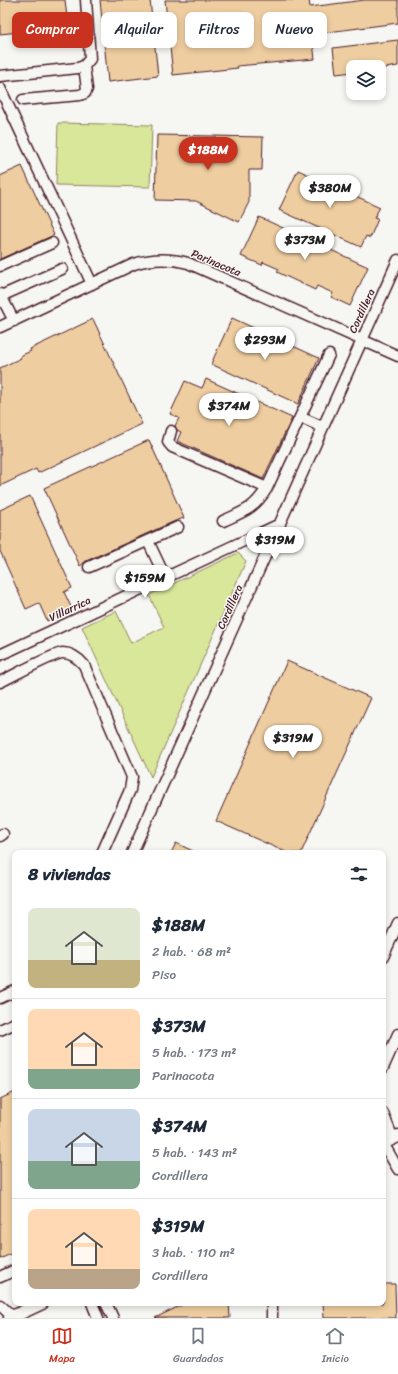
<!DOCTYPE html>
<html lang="es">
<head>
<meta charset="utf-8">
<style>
  :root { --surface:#fff; --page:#f2f2f3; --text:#1f2937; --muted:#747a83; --line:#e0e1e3; --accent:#c8321e }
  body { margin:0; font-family:Sriracha,sans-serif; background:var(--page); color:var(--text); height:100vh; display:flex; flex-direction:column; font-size:15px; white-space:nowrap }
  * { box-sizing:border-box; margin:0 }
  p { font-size:13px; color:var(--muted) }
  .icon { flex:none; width:22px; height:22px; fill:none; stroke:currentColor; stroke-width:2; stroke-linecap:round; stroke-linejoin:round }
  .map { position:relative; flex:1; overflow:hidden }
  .details { position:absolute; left:12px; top:850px; width:374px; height:456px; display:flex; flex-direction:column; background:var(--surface); border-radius:8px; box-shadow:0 2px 6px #0003 }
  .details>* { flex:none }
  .banner { position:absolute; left:12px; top:12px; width:374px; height:36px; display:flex; gap:8px }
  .controls { position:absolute; left:346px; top:60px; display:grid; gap:8px }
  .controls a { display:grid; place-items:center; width:40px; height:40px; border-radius:8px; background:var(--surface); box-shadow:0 2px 6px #0003; font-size:20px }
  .price { position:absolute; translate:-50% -34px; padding:0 9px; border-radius:14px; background:#fff; color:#222; font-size:13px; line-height:26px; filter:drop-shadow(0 1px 2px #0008) }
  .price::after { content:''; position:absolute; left:50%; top:24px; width:12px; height:9px; margin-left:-6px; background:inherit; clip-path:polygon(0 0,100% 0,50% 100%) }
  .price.active { background:var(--accent); color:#fff }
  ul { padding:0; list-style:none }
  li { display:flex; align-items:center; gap:12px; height:100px; padding:0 16px }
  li+li { border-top:1px solid var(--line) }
  li span { display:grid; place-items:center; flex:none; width:112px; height:80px; border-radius:8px; color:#555 }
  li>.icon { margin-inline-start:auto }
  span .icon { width:48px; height:48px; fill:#fffc; stroke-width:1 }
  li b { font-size:17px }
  h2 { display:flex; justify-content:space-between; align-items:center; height:48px; padding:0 16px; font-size:17px }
  .tag { padding:0 14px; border-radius:8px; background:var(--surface); box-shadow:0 2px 6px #0003; font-size:14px; line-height:36px }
  .tag.active { background:var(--accent); color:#fff }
  .tabs { display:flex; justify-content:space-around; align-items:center; height:56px; border-top:1px solid var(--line); background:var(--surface); font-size:11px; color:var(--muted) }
  .tabs a { display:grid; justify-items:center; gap:2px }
  .tabs .active { color:var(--accent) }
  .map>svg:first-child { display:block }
</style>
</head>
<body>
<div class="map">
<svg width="398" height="1318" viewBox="0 0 398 1318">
  <rect width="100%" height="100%" fill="#f6f6f2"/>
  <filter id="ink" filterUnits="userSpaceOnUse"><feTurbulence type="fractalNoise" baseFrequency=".025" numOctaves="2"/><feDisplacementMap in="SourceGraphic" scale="8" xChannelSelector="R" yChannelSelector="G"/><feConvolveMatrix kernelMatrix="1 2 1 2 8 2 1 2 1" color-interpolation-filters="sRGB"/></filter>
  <g filter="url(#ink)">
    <path fill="#d9e79a" stroke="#928362" d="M 58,123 L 152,125 L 150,187 L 56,185 Z
      M 238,553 L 246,561 L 151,777 L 82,627 L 116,611 L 131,643 L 164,627 L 149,595 Z"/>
    <path fill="#eecda0" stroke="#4a1f2b" d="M 0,0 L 65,0 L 68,27 L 0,34 Z
      M 100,0 L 150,0 L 158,76 L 108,82 Z
      M 165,0 L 309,0 L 310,7 L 365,0 L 398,0 L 398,23 L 312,34 L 315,59 L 237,66 L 238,68 L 173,75 Z
      M 398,40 L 398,66 L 379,69 L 379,67 L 353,67 L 353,72 L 336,74 L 333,48 Z
      M 157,135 L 263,137 L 262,170 L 249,170 L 249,202 L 239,222 L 196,201 L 155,200 Z
      M 22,166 L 54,235 L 0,259 L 0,176 Z
      M 298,170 L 380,207 L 374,218 L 378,219 L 370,238 L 366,236 L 361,247 L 279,210 Z
      M 259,217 L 368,267 L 350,306 L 331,297 L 333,293 L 317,286 L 315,290 L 277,272 L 279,269 L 263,262 L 262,265 L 241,256 Z
      M 232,318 L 319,358 L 298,404 L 211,364 Z
      M 93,319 L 142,424 L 38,473 L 36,469 L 0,486 L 0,368 L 21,358 L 20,356 L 31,351 L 30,349 Z
      M 206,379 L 292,418 L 263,479 L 177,441 L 181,432 L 177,430 L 175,426 L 179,418 L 170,414 L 185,381 L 202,388 Z
      M 149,440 L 184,518 L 175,521 L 86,561 L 80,566 L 44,488 Z
      M 30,496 L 72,588 L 64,592 L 72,609 L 47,621 L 39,603 L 26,609 L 0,551 L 0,510 Z
      M 287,661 L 371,698 L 301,853 L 288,853 L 216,821 Z
      M 176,843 L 197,853 L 171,853 Z
      M 15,1092 L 15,1252 L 0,1259 L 0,1099 Z
      M 383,1284 L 395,1284 L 396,1318 L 324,1318 L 323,1303 L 383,1303 Z
      M 186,1303 L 229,1303 L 230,1318 L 155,1318 Z"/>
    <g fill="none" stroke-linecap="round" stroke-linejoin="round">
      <defs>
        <path id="minor" d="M 0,76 L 78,68 L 84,66 L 90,59 L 86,0
          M 0,88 L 92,284
          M 23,100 L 80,95 L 85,93 L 87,89 L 84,66
          M 0,266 L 52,243
          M 0,294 L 14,321
          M 1,296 L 62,269
          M 0,327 L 134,264 C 153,258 169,258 188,263 L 398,356
          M 300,417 L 322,427
          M 171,431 L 168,442 L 172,447 L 267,488
          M 223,521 C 245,511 254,509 267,488 L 329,355
          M 148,541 L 165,577
          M 89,567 L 178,527
          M 0,655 L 280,524
          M 0,682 C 11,677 54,653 63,653 C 72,653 78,658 84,665 L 132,777 L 130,790 L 102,853
          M 0,836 L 3,834
          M 132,853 L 398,260
          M 383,957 L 398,923
          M 0,998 L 15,991
          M 0,1030 L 15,1023
          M 383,1068 L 398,1034
          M 383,1113 L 393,1139
          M 383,1143 L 398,1169
          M 0,1277 L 15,1270
          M 92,1303 L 98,1318
          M 106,1303 L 113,1318
          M 272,1303 L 272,1318
          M 0,1305 L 13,1317"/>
        <path id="major" d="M 383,1143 L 398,1136
          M 10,1318 L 42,1303"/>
      </defs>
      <use href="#minor" stroke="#4a1f2b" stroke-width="13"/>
      <use href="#major" stroke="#4a1f2b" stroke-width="15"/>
      <use href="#minor" stroke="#f6f6f2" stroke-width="10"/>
      <use href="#major" stroke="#f6f6f2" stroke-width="12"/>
    </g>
  </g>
  <g text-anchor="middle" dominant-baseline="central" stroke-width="3" stroke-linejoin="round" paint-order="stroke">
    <g font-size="11" fill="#4a1f2b" stroke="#f6f6f2">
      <text transform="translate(216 263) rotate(23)">Parinacota</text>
      <text transform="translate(362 311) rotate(-65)">Cordillera</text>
      <text transform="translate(230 607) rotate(-66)">Cordillera</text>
      <text transform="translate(70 609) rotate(-25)">Villarrica</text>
    </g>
  </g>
</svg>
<div class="controls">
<a><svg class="icon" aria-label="layers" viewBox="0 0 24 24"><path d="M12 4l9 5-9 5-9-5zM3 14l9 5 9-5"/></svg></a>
</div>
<b class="price active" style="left:208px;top:171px">$188M</b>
<b class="price" style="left:330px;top:209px">$380M</b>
<b class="price" style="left:305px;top:261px">$373M</b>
<b class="price" style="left:265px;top:361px">$293M</b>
<b class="price" style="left:229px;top:427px">$374M</b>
<b class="price" style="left:275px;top:561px">$319M</b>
<b class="price" style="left:145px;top:599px">$159M</b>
<b class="price" style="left:293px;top:759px">$319M</b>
<div class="banner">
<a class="tag active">Comprar</a>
<a class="tag">Alquilar</a>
<a class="tag">Filtros</a>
<a class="tag">Nuevo</a>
</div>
<section class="details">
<h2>8 viviendas<svg class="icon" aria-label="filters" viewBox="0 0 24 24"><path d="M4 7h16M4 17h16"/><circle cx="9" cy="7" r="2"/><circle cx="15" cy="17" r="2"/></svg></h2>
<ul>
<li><span style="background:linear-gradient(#dfe7d0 65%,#c2b280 0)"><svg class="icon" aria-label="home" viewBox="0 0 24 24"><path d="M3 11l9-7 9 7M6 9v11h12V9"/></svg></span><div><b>$188M</b><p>2 hab. · 68 m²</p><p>Piso</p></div></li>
<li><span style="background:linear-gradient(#ffd9b3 75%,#7fa58c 0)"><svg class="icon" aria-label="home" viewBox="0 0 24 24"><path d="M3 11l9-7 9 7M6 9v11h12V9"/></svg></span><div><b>$373M</b><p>5 hab. · 173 m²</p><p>Parinacota</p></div></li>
<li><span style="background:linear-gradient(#c9d6e8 65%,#7fa58c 0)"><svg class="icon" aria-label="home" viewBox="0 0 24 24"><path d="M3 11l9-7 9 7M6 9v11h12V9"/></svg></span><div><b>$374M</b><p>5 hab. · 143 m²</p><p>Cordillera</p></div></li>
<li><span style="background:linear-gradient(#ffd9b3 75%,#b9a48a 0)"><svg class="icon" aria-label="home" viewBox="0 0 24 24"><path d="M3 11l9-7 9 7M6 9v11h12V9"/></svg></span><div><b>$319M</b><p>3 hab. · 110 m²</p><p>Cordillera</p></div></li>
</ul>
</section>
</div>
<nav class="tabs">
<a class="active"><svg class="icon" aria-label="map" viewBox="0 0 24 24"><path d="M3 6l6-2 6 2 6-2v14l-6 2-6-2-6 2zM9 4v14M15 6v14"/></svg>Mapa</a>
<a><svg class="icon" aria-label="saved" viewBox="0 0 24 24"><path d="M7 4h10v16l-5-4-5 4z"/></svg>Guardados</a>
<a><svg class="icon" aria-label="home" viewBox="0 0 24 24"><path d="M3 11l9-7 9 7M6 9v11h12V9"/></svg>Inicio</a>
</nav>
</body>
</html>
